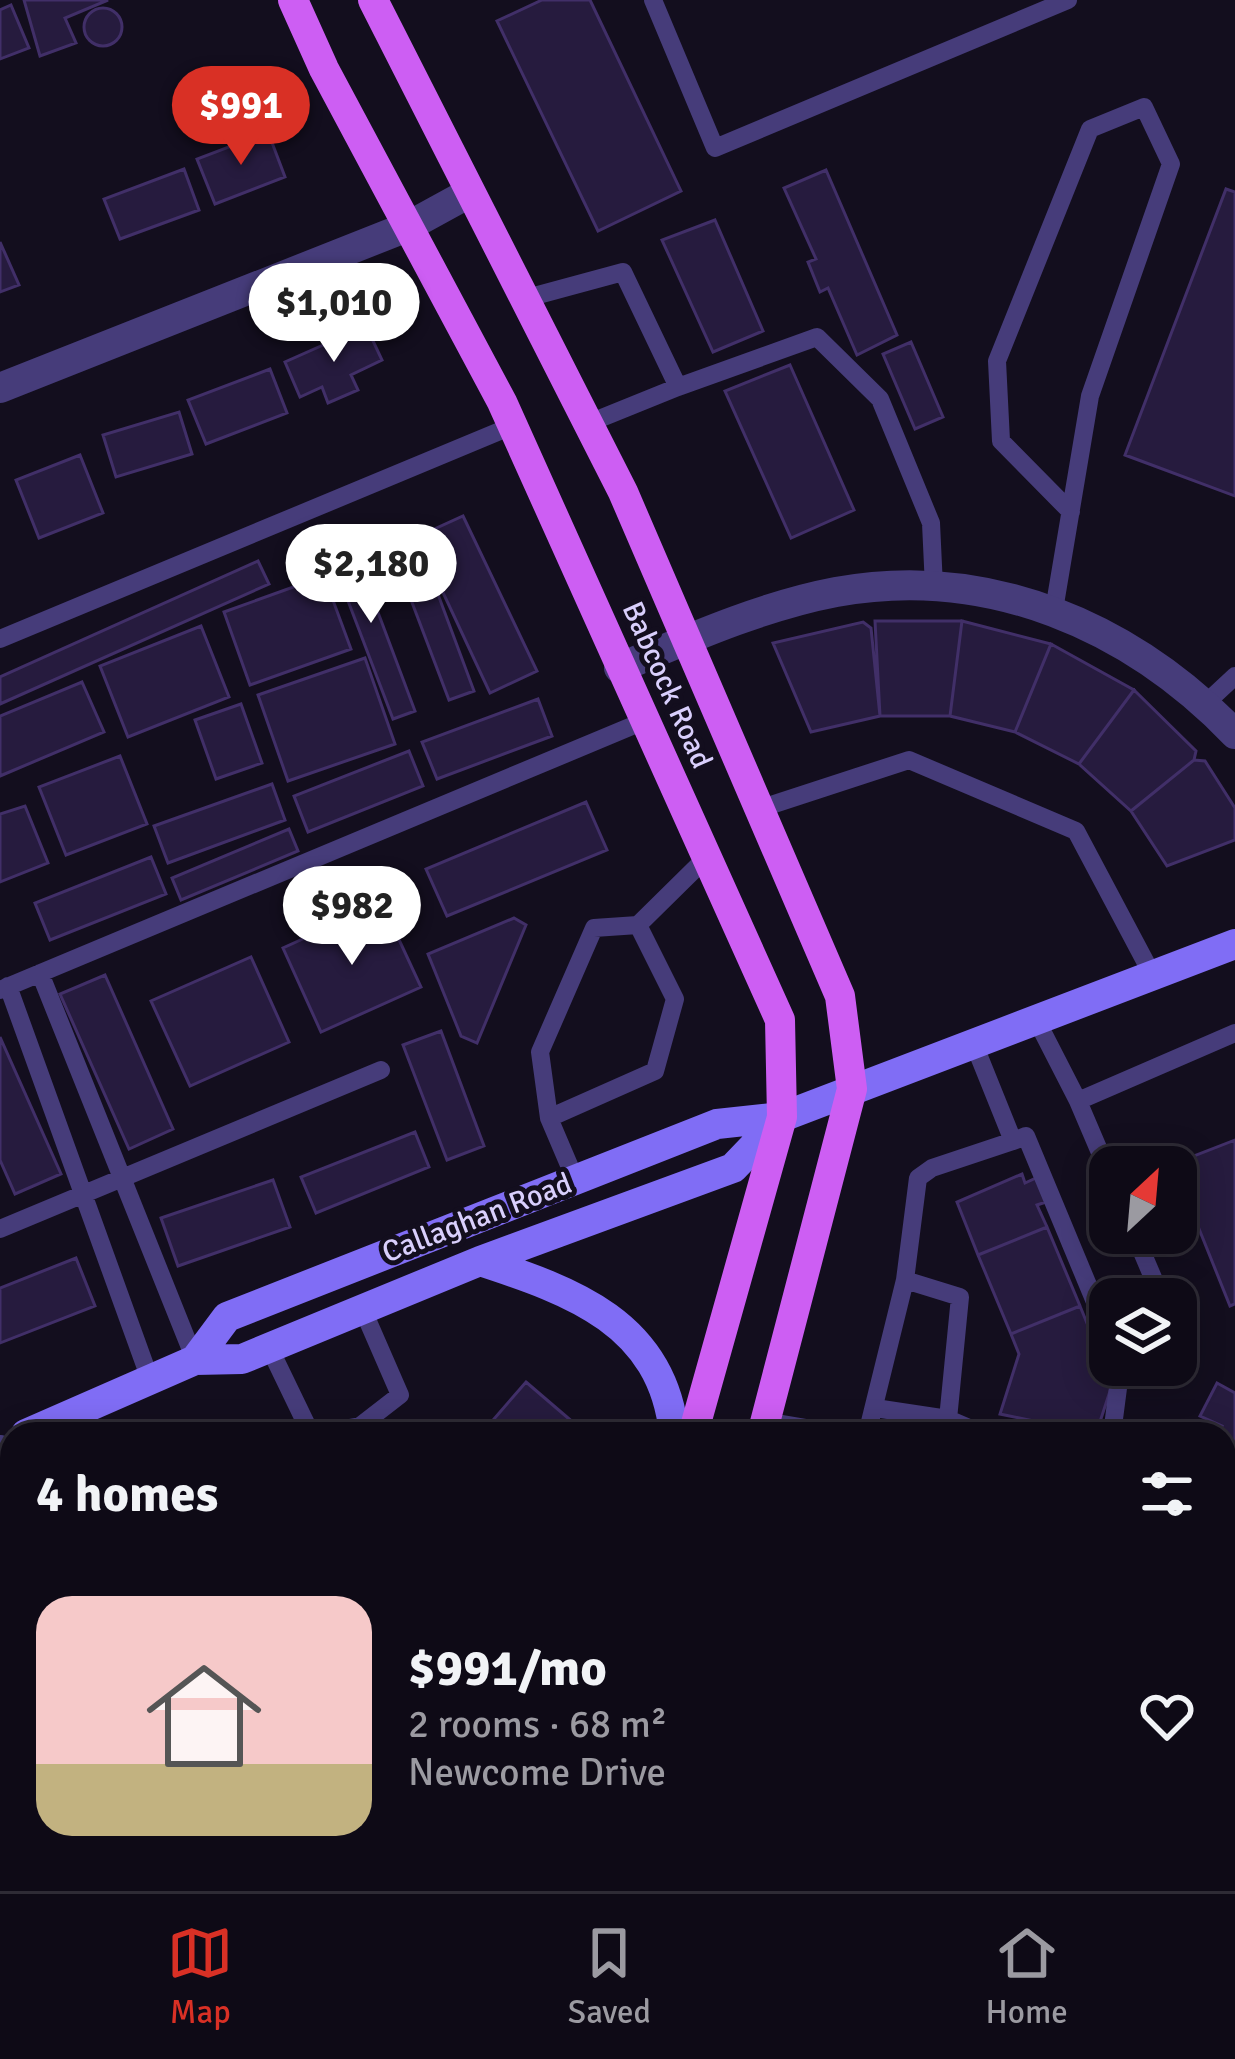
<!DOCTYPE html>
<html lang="en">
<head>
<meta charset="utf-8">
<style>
  :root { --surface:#0e0a16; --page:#1c1823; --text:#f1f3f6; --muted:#9b9aa1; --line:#2e2b35; --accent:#d93025 }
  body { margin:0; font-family:Signika,sans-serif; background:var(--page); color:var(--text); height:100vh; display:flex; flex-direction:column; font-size:45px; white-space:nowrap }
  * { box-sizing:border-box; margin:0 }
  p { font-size:39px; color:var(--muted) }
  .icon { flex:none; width:66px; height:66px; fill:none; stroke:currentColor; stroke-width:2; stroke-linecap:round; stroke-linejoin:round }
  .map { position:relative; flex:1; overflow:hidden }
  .drawer { position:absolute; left:0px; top:1422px; width:1236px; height:471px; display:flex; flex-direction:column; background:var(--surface); border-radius:36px 36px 0 0; box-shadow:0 6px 30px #0003,0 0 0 3px var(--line) }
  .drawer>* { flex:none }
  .needle { width:78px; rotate:26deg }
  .fabs { position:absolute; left:1089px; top:1146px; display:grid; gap:24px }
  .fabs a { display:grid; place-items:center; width:108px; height:108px; border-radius:24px; background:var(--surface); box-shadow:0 6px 30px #0003,0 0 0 3px var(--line); font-size:60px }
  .price { position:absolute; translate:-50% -102px; padding:0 27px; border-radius:42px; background:#fff; color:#222; font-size:39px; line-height:78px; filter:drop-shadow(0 3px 6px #0008) }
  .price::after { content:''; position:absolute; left:50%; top:72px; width:36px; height:27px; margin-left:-18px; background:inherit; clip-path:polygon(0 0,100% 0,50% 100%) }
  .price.current { background:var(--accent); color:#fff }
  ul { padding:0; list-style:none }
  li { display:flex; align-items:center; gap:36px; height:300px; padding:0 36px }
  li span { display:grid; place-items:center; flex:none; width:336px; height:240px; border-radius:36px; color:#555 }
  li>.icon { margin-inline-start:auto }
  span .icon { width:144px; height:144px; fill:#fffc; stroke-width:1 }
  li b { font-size:51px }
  h2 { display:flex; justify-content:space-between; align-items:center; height:144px; padding:0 36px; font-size:51px }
  .tabs { display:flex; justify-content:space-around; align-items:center; height:168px; border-top:3px solid var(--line); background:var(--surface); font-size:33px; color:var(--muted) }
  .tabs a { display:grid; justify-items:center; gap:6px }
  .tabs .current { color:var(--accent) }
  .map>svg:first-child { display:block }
</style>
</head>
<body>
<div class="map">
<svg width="1235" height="1891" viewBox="0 0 1235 1891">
  <rect width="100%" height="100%" fill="#130e1e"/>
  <path fill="#261b3e" stroke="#412f68" stroke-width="3" d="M 24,0 L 108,0 L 65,18 L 76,43 L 40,56 Z
    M 542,0 L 590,0 L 681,191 L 598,231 L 497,21 Z
    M 11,5 L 29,48 L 0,59 L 0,10 Z
    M84 27a19 19 0 1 1 38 0a19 19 0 1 1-38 0Z
    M 268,132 L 285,177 L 215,204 L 197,159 Z
    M 184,169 L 199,210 L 120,239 L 104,199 Z
    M 826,170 L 897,335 L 857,355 L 828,288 L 820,292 L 808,262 L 816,259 L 784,188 Z
    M 1226,189 L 1235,192 L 1235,496 L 1125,455 Z
    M 715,220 L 763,331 L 713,352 L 662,240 Z
    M 0,242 L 19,285 L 0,292 Z
    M 366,326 L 382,360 L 351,375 L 358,390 L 328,403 L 322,387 L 300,397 L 285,362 Z
    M 911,342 L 943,417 L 915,429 L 883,354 Z
    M 790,365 L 854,510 L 791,538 L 725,391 Z
    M 270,369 L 287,413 L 206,444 L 188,400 Z
    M 179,412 L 192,454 L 116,477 L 103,435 Z
    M 80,455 L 103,513 L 39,538 L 16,480 Z
    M 463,516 L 537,671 L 490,693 L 417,537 Z
    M 349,535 L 415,711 L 393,719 L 326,543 Z
    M 420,546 L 474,691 L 449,700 L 394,555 Z
    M 258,561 L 269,584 L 0,704 L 0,677 Z
    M 324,576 L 351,649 L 250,685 L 224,612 Z
    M 875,621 L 962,621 L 950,716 L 880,716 Z
    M 962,621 L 1051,644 L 1015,732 L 950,716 Z
    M 863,622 L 871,628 L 880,716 L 811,732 L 773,643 Z
    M 201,626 L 229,697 L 128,737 L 100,666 Z
    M 1051,644 L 1134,690 L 1079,764 L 1015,732 Z
    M 365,658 L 395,744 L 288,781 L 258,695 Z
    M 82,682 L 104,732 L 0,776 L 0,716 Z
    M 1134,690 L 1196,751 L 1194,760 L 1131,811 L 1079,764 Z
    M 538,699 L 552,736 L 437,779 L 422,742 Z
    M 241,704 L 262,763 L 216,779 L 195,720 Z
    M 409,751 L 423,786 L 308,832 L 294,796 Z
    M 120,756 L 147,824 L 66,855 L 39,787 Z
    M 1194,760 L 1205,761 L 1235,808 L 1235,840 L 1167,866 L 1131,811 Z
    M 272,784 L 285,820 L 168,863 L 154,826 Z
    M 586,802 L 607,850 L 447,916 L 426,869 Z
    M 25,806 L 48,863 L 0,882 L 0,814 Z
    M 289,829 L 298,851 L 181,900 L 172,878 Z
    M 151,857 L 166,894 L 50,940 L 35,903 Z
    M 382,903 L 421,987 L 321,1032 L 283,948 Z
    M 514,918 L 526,925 L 477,1043 L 461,1036 L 428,954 Z
    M 251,957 L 289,1042 L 190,1086 L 151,1001 Z
    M 105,975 L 173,1129 L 129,1149 L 60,994 Z
    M 441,1031 L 484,1146 L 447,1160 L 403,1045 Z
    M 0,1037 L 61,1174 L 15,1194 L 0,1160 Z
    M 415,1132 L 429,1167 L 316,1213 L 301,1177 Z
    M 1235,1140 L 1235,1304 L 1230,1306 L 1173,1164 Z
    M 1022,1174 L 1025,1183 L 1036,1178 L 1046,1202 L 1037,1205 L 1047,1227 L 978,1255 L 957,1202 Z
    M 273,1180 L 290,1227 L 178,1266 L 161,1218 Z
    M 1047,1227 L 1080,1306 L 1011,1334 L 978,1255 Z
    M 76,1258 L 95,1306 L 0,1343 L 0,1288 Z
    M 1080,1306 L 1112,1385 L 1096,1434 L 1000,1414 L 1019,1354 L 1011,1334 Z
    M 526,1382 L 575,1424 L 566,1434 L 481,1434 Z
    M 1217,1383 L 1235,1393 L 1235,1473 L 1224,1468 L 1224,1434 L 1218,1434 L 1222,1426 L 1200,1416 Z
    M 0,1606 L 12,1632 L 12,1881 L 146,1881 L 160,1891 L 0,1891 Z
    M 1235,1622 L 1235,1709 L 1231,1710 L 1224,1689 L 1224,1625 Z
    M 955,1881 L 1089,1881 L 1088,1891 L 933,1891 L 935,1882 L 954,1885 Z"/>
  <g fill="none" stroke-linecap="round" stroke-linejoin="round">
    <path stroke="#463c7a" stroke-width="18" d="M 653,0 L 715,148 L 1068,0
      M 527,298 L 623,272 L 678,387 L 589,423
      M 678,387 L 817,337 L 880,399 L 931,523 L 934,587
      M 1054,610 L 1090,396 L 1171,164 L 1144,107 L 1090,129 L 997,361 L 1001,441 L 1071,512
      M 0,639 L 512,426
      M 1206,703 L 1235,676
      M 759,809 L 909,760 L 1076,831 L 1154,978
      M 40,973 L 195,1360
      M 8,986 L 151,1382
      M 0,990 L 644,721
      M 1037,1021 L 1078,1101 L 1235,1033
      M 1078,1101 L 1110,1176
      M 549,1118 L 655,1071 L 675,999 L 638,925
      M 1013,1141 L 1026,1136 L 1110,1338
      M 575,1179 L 549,1118 L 540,1052 L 594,928 L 638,925 L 706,858
      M 0,1229 L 381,1070
      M 1134,1233 L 1162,1299
      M 270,1349 L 311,1434
      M 875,1408 L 948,1419 L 960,1297 L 905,1280
      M 948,1419 L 983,1434
      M 765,1421 L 842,1434
      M 317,1434 L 360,1426 L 400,1395 L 363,1310
      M 867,1434 L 905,1280 L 918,1178 L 932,1168 L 1013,1141 L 974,1044
      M 1112,1434 L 1121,1365
      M 1,1444 L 12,1476
      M 236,1881 L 263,1891
      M 1175,1881 L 1178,1891
      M 326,1891 L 328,1881
      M 408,1891 L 410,1881
      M 730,1891 L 732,1881"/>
    <path stroke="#463c7a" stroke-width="30" d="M 0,388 L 407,227 L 469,193
      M 619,668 C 688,639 762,606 836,592 C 988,564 1131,626 1235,734"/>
    <path stroke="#806df5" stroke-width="30" d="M 480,1261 C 572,1291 663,1323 674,1434
      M 195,1360 L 227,1317 L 717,1124 L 782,1117 L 1235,944
      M 26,1434 L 195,1360 L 242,1359 L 480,1261 L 733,1168 L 782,1117"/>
    <path stroke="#cd5ef3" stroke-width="30" d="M 293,0 L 324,69 L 502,402 L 780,1020 L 782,1117 L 693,1434
      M 373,0 L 623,492 L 840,996 L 852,1089 L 762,1434
      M 567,1891 L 569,1881
      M 644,1891 L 646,1881"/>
  </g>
  <g text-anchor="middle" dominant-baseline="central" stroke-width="10" stroke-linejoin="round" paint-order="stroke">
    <g font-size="30" fill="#d9cffc" stroke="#130e1e">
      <text transform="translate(667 685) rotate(66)">Babcock Road</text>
      <text transform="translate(477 1218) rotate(-21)">Callaghan Road</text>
    </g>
  </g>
</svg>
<div class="fabs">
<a><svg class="needle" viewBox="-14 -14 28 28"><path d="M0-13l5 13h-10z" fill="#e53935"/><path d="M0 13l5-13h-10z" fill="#9b9aa1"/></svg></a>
<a><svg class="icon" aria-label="layers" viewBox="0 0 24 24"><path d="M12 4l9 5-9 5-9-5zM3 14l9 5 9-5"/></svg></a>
</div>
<b class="price current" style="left:241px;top:168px">$991</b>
<b class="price" style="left:334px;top:365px">$1,010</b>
<b class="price" style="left:371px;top:626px">$2,180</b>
<b class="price" style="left:352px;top:968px">$982</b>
<section class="drawer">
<h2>4 homes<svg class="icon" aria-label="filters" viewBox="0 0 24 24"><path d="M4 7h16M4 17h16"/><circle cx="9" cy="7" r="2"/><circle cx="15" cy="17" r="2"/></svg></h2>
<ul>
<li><span style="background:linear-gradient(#f6c9c9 70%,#c2b280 0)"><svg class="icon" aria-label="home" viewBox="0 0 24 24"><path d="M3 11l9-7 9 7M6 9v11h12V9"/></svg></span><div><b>$991/mo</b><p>2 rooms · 68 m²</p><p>Newcome Drive</p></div><svg class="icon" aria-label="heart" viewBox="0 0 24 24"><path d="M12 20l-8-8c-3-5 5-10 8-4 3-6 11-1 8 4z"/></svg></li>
</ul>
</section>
</div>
<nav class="tabs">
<a class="current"><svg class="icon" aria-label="map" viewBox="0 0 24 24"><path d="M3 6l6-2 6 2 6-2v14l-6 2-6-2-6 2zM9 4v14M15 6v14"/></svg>Map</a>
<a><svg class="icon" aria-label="saved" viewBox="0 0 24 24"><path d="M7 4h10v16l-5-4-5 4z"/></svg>Saved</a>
<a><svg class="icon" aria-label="home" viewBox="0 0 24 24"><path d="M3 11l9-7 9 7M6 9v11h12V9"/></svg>Home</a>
</nav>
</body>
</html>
